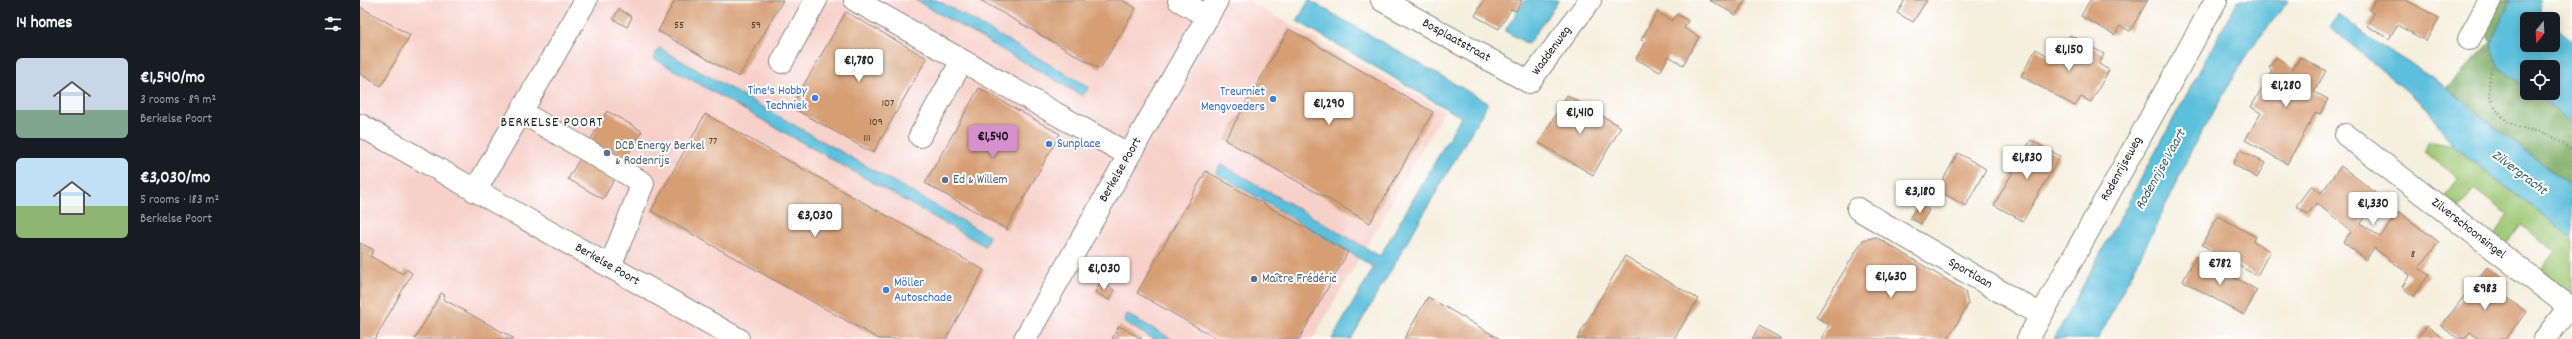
<!DOCTYPE html>
<html lang="en">
<head>
<meta charset="utf-8">
<style>
  :root { --surface:#171b24; --page:#20242c; --text:#f1f3f6; --muted:#9ea1a6; --accent:#d690ce }
  body { margin:0; font-family:Dekko,sans-serif; background:var(--page); color:var(--text); height:100vh; display:flex; flex-direction:column; font-size:15px; white-space:nowrap }
  * { box-sizing:border-box; margin:0 }
  p { font-size:13px; color:var(--muted) }
  .icon { flex:none; width:22px; height:22px; fill:none; stroke:currentColor; stroke-width:2; stroke-linecap:round; stroke-linejoin:round }
  .map { position:relative; flex:1; overflow:hidden }
  .side { display:flex; flex-direction:column; background:var(--surface); width:360px }
  .side>* { flex:none }
  .needle { width:26px; rotate:198deg }
  .tools { position:absolute; left:2160px; top:12px; display:grid; gap:8px }
  .tools a { display:grid; place-items:center; width:40px; height:40px; border-radius:6px; background:var(--surface); box-shadow:0 2px 10px #0003; font-size:20px }
  .price { position:absolute; translate:-50% -34px; padding:0 9px; border-radius:4px; background:#fff; color:#222; font-size:13px; line-height:26px; filter:drop-shadow(0 1px 2px #0008) }
  .price::after { content:''; position:absolute; left:50%; top:24px; width:12px; height:9px; margin-left:-6px; background:inherit; clip-path:polygon(0 0,100% 0,50% 100%) }
  .price.on { background:var(--accent); color:#111 }
  ul { padding:0; list-style:none }
  li { display:flex; align-items:center; gap:12px; height:100px; padding:0 16px }
  li span { display:grid; place-items:center; flex:none; width:112px; height:80px; border-radius:6px; color:#555 }
  li>.icon { margin-inline-start:auto }
  span .icon { width:48px; height:48px; fill:#fffc; stroke-width:1 }
  li b { font-size:17px }
  h2 { display:flex; justify-content:space-between; align-items:center; height:48px; padding:0 16px; font-size:17px }
  main { display:flex; flex:1; min-height:0 }
  .map>svg:first-child { display:block }
</style>
</head>
<body>
<main>
<section class="side">
<h2>14 homes<svg class="icon" aria-label="filters" viewBox="0 0 24 24"><path d="M4 7h16M4 17h16"/><circle cx="9" cy="7" r="2"/><circle cx="15" cy="17" r="2"/></svg></h2>
<ul>
<li><span style="background:linear-gradient(#c9d6e8 65%,#7fa58c 0)"><svg class="icon" aria-label="home" viewBox="0 0 24 24"><path d="M3 11l9-7 9 7M6 9v11h12V9"/></svg></span><div><b>€1,540/mo</b><p>3 rooms · 89 m²</p><p>Berkelse Poort</p></div></li>
<li><span style="background:linear-gradient(#bfe0f5 60%,#8fb573 0)"><svg class="icon" aria-label="home" viewBox="0 0 24 24"><path d="M3 11l9-7 9 7M6 9v11h12V9"/></svg></span><div><b>€3,030/mo</b><p>5 rooms · 183 m²</p><p>Berkelse Poort</p></div></li>
</ul>
</section>
<div class="map">
<svg width="2212" height="339" viewBox="0 0 2212 339">
  <rect width="100%" height="100%" fill="#fff"/>
  <filter id="ink" filterUnits="userSpaceOnUse"><feTurbulence type="fractalNoise" baseFrequency=".025" numOctaves="2"/><feDisplacementMap in="SourceGraphic" scale="8" xChannelSelector="R" yChannelSelector="G"/><feConvolveMatrix kernelMatrix="1 2 1 2 8 2 1 2 1" color-interpolation-filters="sRGB"/></filter>
  <filter id="wash" filterUnits="userSpaceOnUse"><feTurbulence type="fractalNoise" baseFrequency=".012" numOctaves="4" result="noise"/><feDisplacementMap in="SourceGraphic" scale="16" xChannelSelector="R" yChannelSelector="G"/><feGaussianBlur stdDeviation="0.9" result="paint"/><feColorMatrix in="noise" values="0 0 0 0 0 0 0 0 0 0 0 0 0 0 0 0 0 1.4 0 .05"/><feComposite in="paint" operator="in"/></filter>
  <g filter="url(#wash)">
    <rect width="100%" height="100%" fill="#f5efde"/>
    <path fill="#f7d0ca" d="M 0,0 L 887,0 L 1084,111 L 953,339 L 0,339 Z"/>
    <path fill="#9cc672" stroke="#5c7147" d="M 2069,141 L 2093,146 L 2212,238 L 2212,295 L 2180,271 L 2195,251 L 2161,225 L 2146,245 L 2134,234 L 2148,215 L 2114,189 L 2099,208 L 2084,197 L 2099,178 L 2064,152 Z"/>
    <path fill="#7dab64" stroke="#4c6440" d="M 2136,0 L 2151,0 L 2131,42 L 2138,66 L 2167,88 L 2167,93 L 2174,93 L 2212,123 L 2212,187 L 2086,88 L 2131,42 L 2121,28 Z"/>
    <path fill="#5cbfdb" stroke="#3c6e7c" d="M 555,0 L 577,0 L 729,87 L 723,96 Z
      M 949,0 L 1128,103 L 991,339 L 972,339 L 1014,267 L 856,173 L 861,164 L 1020,256 L 1101,117 L 937,21 Z
      M 1165,0 L 1199,0 L 1168,44 L 1145,31 Z
      M 1878,0 L 1929,0 L 1889,51 L 1833,147 L 1794,230 L 1738,339 L 1694,339 Z
      M 2151,0 L 2179,0 L 2181,15 L 2185,19 L 2167,19 L 2167,45 L 2193,45 L 2193,25 L 2212,40 L 2212,123 L 2174,93 L 2193,93 L 2193,67 L 2167,67 L 2167,88 L 2138,66 L 2131,42 Z
      M 1978,14 L 2021,46 L 2074,78 L 2145,136 L 2212,187 L 2212,238 L 2093,146 L 2067,108 L 1970,27 Z
      M 299,48 L 629,236 L 625,246 L 293,58 Z
      M 767,314 L 812,339 L 793,339 L 764,322 Z"/>
    <g id="blocks">
      <path fill="#d69e73" d="M 315,0 L 423,0 L 379,77 L 298,31 Z
        M 620,0 L 762,0 L 776,8 L 740,69 Z
        M 1124,0 L 1162,0 L 1156,11 L 1151,9 L 1139,29 L 1115,16 Z
        M 1349,0 L 1385,0 L 1376,15 Z
        M 1545,0 L 1567,0 L 1553,22 L 1537,13 Z
        M 1730,0 L 1788,0 L 1770,31 L 1760,26 L 1755,35 L 1721,16 Z
        M 2015,0 L 2046,0 L 2079,18 L 2066,41 L 2037,25 L 2029,39 L 2007,26 L 2014,13 L 2009,11 Z
        M 0,7 L 50,35 L 21,86 L 0,74 Z
        M 259,9 L 272,17 L 267,27 L 253,19 Z
        M 486,12 L 567,58 L 513,153 L 431,107 Z
        M 1297,12 L 1312,21 L 1317,14 L 1328,21 L 1324,28 L 1339,37 L 1323,65 L 1309,56 L 1300,72 L 1276,59 L 1285,42 L 1281,40 Z
        M 929,29 L 1073,112 L 1010,223 L 865,140 Z
        M 1710,35 L 1744,54 L 1739,64 L 1749,70 L 1731,102 L 1721,97 L 1715,106 L 1661,76 L 1676,49 L 1696,61 Z
        M 1916,57 L 1933,69 L 1940,57 L 1966,71 L 1954,92 L 1968,99 L 1960,114 L 1956,112 L 1927,164 L 1885,140 L 1901,113 L 1891,107 L 1912,70 L 1909,68 Z
        M 619,88 L 700,134 L 647,228 L 648,230 L 565,183 Z
        M 1207,95 L 1261,127 L 1233,175 L 1179,143 Z
        M 247,111 L 282,131 L 243,199 L 208,179 Z
        M 345,114 L 624,270 L 586,339 L 519,339 L 291,211 Z
        M 1671,140 L 1700,156 L 1663,221 L 1634,205 Z
        M 1880,150 L 1905,163 L 1897,178 L 1873,164 Z
        M 1598,153 L 1626,169 L 1606,206 L 1577,190 Z
        M 1981,166 L 2021,197 L 2001,223 L 2020,237 L 2039,212 L 2079,242 L 2059,268 L 2069,275 L 2053,296 L 2042,287 L 2050,275 L 2014,248 L 2006,260 L 1983,242 L 1992,231 L 1956,203 L 1948,214 L 1936,206 L 1952,185 L 1961,193 Z
        M 846,171 L 988,252 L 939,339 L 858,339 L 777,293 Z
        M 1558,204 L 1569,210 L 1561,224 L 1550,218 Z
        M 1858,216 L 1896,237 L 1893,242 L 1910,251 L 1897,276 L 1842,245 Z
        M 1516,237 L 1605,291 L 1608,305 L 1588,339 L 1461,339 L 1469,325 L 1456,317 L 1503,240 Z
        M 0,243 L 14,250 L 10,256 L 43,274 L 46,269 L 52,273 L 15,339 L 0,339 Z
        M 1265,256 L 1338,299 L 1314,339 L 1217,339 Z
        M 1836,256 L 1897,290 L 1884,315 L 1823,281 Z
        M 2127,267 L 2148,282 L 2140,292 L 2166,312 L 2146,339 L 2118,339 L 2110,332 L 2104,339 L 2098,339 L 2081,326 Z
        M 740,282 L 754,290 L 749,300 L 735,292 Z
        M 81,293 L 85,295 L 83,299 L 155,339 L 55,339 Z
        M 1068,297 L 1140,339 L 1044,339 Z
        M 759,326 L 782,339 L 752,339 Z
        M 1399,326 L 1422,339 L 1392,339 Z
        M 2067,326 L 2084,339 L 2056,339 Z"/>
    </g>
  </g>
  <g filter="url(#ink)">
    <use href="#blocks" fill-opacity="0" stroke="#88867d" stroke-width="1"/>
    <g fill="none" stroke-linecap="round" stroke-linejoin="round">
      <defs>
        <path id="minor" d="M 495,0 L 769,155
          M 819,0 L 848,17
          M 1022,0 L 1169,82 L 1230,0
          M 2109,39 L 2130,0
          M 422,62 L 456,0
          M 161,112 L 283,183 L 250,267
          M 0,125 L 378,339
          M 1986,135 L 2212,309
          M 560,136 L 602,61
          M 115,191 L 226,0
          M 1498,209 L 1681,315
          M 665,339 L 857,0
          M 1668,339 L 1856,0
          M 2185,339 L 2209,307"/>
      </defs>
      <use href="#minor" stroke="#88867d" stroke-width="24"/>
      <path stroke="#88867d" stroke-width="2.5" stroke-dasharray="1 3" stroke-linecap="butt" d="M 2132,68 C 2124,91 2133,115 2154,125 C 2163,130 2175,130 2184,133 C 2195,137 2204,144 2212,152"/>
      <use href="#minor" stroke="#fff" stroke-width="22"/>
    </g>
  </g>
  <g fill="#3f7fe0" stroke="#fff" stroke-width="1.5">
    <circle cx="455" cy="98" r="4"/>
    <circle cx="913" cy="99" r="4"/>
    <circle cx="689" cy="144" r="4"/>
    <circle cx="526" cy="290" r="4"/>
  </g>
  <g fill="#5c6f8a" stroke="#fff" stroke-width="1.5">
    <circle cx="247" cy="153" r="4"/>
    <circle cx="585" cy="180" r="4"/>
    <circle cx="894" cy="279" r="4"/>
  </g>
  <g text-anchor="middle" dominant-baseline="central" stroke-width="4" stroke-linejoin="round" paint-order="stroke">
    <g font-size="11" fill="#4a3c32">
      <text x="319" y="26">55</text>
      <text x="396" y="26">59</text>
      <text x="528" y="104">107</text>
      <text x="516" y="123">109</text>
      <text x="507" y="139">111</text>
      <text x="353" y="142">77</text>
      <text x="2053" y="255">8</text>
    </g>
    <g font-size="13" fill="#1c1c1c" stroke="#fff">
      <text transform="translate(1096 41) rotate(29)">Bosplaatstraat</text>
      <text transform="translate(1192 51) rotate(-54)">Waddenweg</text>
      <text transform="translate(1762 169) rotate(-61)">Rodenrijseweg</text>
      <text transform="translate(761 170) rotate(-60)">Berkelse Poort</text>
      <text transform="translate(2108 229) rotate(38)">Zilverschoonsingel</text>
      <text transform="translate(247 265) rotate(30)">Berkelse Poort</text>
      <text transform="translate(1610 274) rotate(30)">Sportlaan</text>
    </g>
    <g font-size="13" fill="#366cbe" stroke="#fff" text-anchor="end">
      <text x="447" y="91">Tine's Hobby<tspan x="447" dy="15">Techniek</tspan></text>
      <text x="905" y="92">Treurniet<tspan x="905" dy="15">Mengvoeders</tspan></text>
      <text x="697" y="144" text-anchor="start">Sunplace</text>
      <text x="534" y="283" text-anchor="start">Möller<tspan x="534" dy="15">Autoschade</tspan></text>
    </g>
    <g font-size="13" fill="#4e5e75" stroke="#fff" text-anchor="start">
      <text x="255" y="146">DCB Energy Berkel<tspan x="255" dy="15">&amp; Rodenrijs</tspan></text>
      <text x="593" y="180">Ed &amp; Willem</text>
      <text x="902" y="279">Maître Frédéric</text>
    </g>
    <g font-size="14" letter-spacing="1" fill="#1c1c1c" stroke="#fff">
      <text x="192" y="123">BERKELSE POORT</text>
    </g>
    <g font-size="14" font-style="italic" fill="#365d68" stroke="#fff">
      <text transform="translate(1801 170) rotate(-61)">Rodenrijse Vaart</text>
      <text transform="translate(2159 173) rotate(37)">Zilvergracht</text>
    </g>
  </g>
</svg>
<div class="tools">
<a><svg class="needle" viewBox="-14 -14 28 28"><path d="M0-13l5 13h-10z" fill="#e53935"/><path d="M0 13l5-13h-10z" fill="#9ea1a6"/></svg></a>
<a><svg class="icon" aria-label="locate" viewBox="0 0 24 24"><circle cx="12" cy="12" r="6"/><path d="M12 2v4M12 18v4M2 12h4M18 12h4"/></svg></a>
</div>
<b class="price" style="left:1709px;top:72px">€1,150</b>
<b class="price" style="left:499px;top:83px">€1,780</b>
<b class="price" style="left:1926px;top:108px">€1,280</b>
<b class="price" style="left:969px;top:126px">€1,290</b>
<b class="price" style="left:1220px;top:135px">€1,410</b>
<b class="price on" style="left:633px;top:159px">€1,540</b>
<b class="price" style="left:1667px;top:180px">€1,830</b>
<b class="price" style="left:1560px;top:214px">€3,180</b>
<b class="price" style="left:2013px;top:226px">€1,330</b>
<b class="price" style="left:455px;top:238px">€3,030</b>
<b class="price" style="left:1860px;top:286px">€782</b>
<b class="price" style="left:744px;top:291px">€1,030</b>
<b class="price" style="left:1531px;top:299px">€1,630</b>
<b class="price" style="left:2125px;top:311px">€983</b>
</div>
</main>
</body>
</html>
